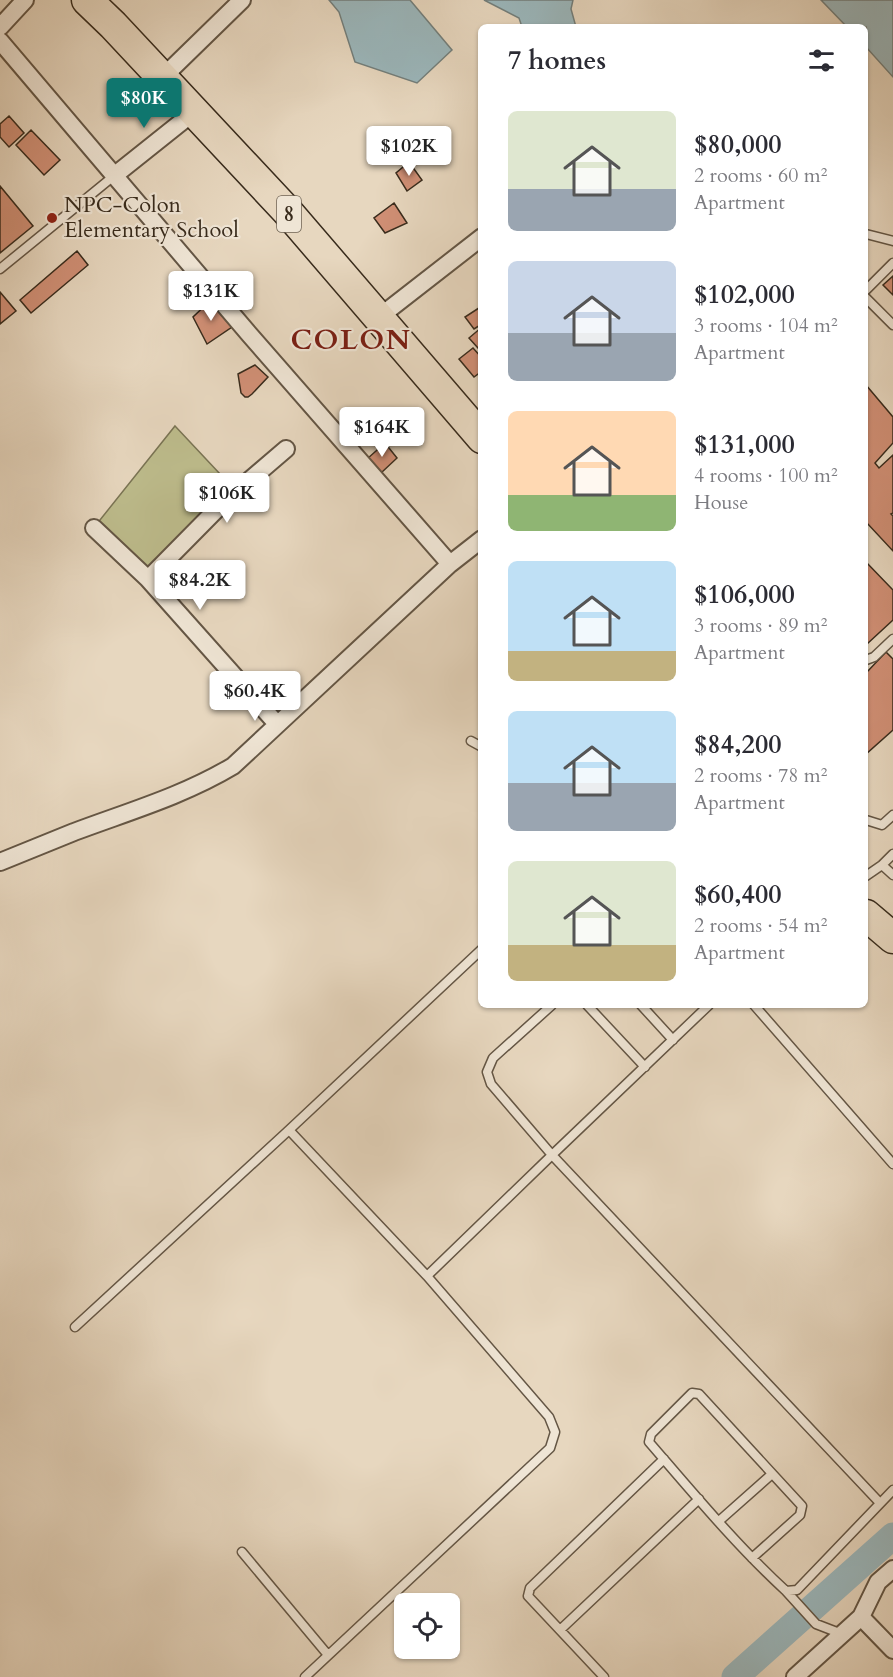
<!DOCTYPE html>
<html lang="en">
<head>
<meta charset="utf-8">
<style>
  :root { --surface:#fff; --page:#f2f2f3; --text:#2b2b33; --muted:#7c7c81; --accent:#0f766e }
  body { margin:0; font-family:Cardo,serif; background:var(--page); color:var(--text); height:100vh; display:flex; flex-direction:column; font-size:22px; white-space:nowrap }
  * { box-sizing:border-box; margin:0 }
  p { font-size:20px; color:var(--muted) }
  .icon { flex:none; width:33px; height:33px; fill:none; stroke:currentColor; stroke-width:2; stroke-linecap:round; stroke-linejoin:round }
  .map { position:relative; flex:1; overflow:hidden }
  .details { position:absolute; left:478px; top:24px; width:390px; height:984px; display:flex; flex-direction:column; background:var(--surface); border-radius:9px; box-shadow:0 2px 4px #0004 }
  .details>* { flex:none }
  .fabs { position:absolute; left:394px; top:1593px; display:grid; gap:12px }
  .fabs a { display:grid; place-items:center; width:66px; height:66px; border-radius:9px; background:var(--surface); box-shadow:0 2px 4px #0004; font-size:30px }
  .price { position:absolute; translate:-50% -51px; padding:0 14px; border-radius:6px; background:#fff; color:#222; font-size:20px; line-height:39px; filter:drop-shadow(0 2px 3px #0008) }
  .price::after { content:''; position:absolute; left:50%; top:36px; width:18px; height:14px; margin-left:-9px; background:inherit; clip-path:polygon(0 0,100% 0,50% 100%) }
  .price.current { background:var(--accent); color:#fff }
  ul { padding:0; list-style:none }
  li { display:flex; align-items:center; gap:18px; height:150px; padding:0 30px }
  li span { display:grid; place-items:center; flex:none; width:168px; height:120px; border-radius:9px; color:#555 }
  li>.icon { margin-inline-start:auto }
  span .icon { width:72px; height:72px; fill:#fffc; stroke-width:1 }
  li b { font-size:26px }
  h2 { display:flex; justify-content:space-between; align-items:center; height:72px; padding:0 30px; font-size:26px }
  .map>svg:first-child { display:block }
</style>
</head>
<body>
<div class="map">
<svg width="893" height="1677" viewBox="0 0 893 1677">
  <rect width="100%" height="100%" fill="#e7d7bf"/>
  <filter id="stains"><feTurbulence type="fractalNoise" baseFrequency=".00333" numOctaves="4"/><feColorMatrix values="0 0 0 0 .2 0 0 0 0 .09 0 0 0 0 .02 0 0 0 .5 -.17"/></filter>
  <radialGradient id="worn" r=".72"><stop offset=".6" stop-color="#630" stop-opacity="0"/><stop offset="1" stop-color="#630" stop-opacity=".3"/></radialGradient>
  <path fill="#bdbc8c" stroke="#7a7454" stroke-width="1.5" d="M 175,426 L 235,490 L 135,578 L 92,530 Z"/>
  <path fill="#9bb7bc" stroke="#737f7c" stroke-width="1.5" d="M 329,0 L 410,0 L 452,50 L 417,83 L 355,62 L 339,12 Z
    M 484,0 L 573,0 L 571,9 L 576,27 L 522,27 L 519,18 Z
    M 821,0 L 893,0 L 893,77 L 866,47 L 866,27 L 847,27 Z"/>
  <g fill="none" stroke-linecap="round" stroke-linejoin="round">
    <path stroke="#9bb7bc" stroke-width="27" d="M 735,1677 L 893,1536"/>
  </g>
  <path fill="#d08f75" stroke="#382b1c" stroke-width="1.5" d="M 9,116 L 24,133 L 9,147 L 0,137 L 0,124 Z
    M 31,130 L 60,160 L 44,175 L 16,145 Z
    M 409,162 L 422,180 L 407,191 L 396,173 Z
    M 0,186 L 33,226 L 0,253 Z
    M 394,203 L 407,223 L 385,233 L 374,218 Z
    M 77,251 L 88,265 L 31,313 L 20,300 Z
    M 893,276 L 893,295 L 883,285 Z
    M 0,292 L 16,311 L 0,324 Z
    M 211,300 L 232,327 L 207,344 L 193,317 Z
    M 482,306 L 482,324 L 474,329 L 465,317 Z
    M 482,327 L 482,345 L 478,348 L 469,338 Z
    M 473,348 L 482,358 L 482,371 L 474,377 L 459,359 Z
    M 255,365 L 268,377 L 252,394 L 248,397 L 245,397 L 241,393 L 238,374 Z
    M 866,385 L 893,417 L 893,443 L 875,463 L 879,468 L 893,455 L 893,513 L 891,514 L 893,516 L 893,551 L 866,522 Z
    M 385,443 L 397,458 L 381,473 L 367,459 Z
    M 866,562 L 893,590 L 893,620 L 867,644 L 866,643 Z
    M 886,652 L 893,659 L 893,730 L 866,754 L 866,673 Z"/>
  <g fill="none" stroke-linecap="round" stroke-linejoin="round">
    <defs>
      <path id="lane" d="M 866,234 L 893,241
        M 0,269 L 115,175
        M 866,290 L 893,263
        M 866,298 L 893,325
        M 866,660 L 874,657 L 893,639
        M 471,741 L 482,747
        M 866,820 L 882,825 L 893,815
        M 882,865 L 893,875
        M 866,876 L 882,865 L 893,854
        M 552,1005 L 493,1058 L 487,1072 L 491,1084 L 552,1155 L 880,1503
        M 587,1005 L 645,1067
        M 641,1005 L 673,1040
        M 754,1005 L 893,1164
        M 289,1130 L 427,1276 L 549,1417 L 555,1432 L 550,1448 L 305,1677
        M 427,1276 L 552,1155 L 709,1005
        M 75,1327 L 289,1130 L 482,949
        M 719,1521 L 772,1474
        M 242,1552 L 328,1655
        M 752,1558 L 800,1515 L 802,1506 L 699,1394 L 692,1393 L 651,1434 L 649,1442 C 693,1493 737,1546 786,1591 L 797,1590 L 893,1490
        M 786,1591 L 816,1624 L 842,1634
        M 560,1630 L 699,1499
        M 604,1677 L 528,1596 L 530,1588 L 664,1459"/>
      <path id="street" d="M 0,27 L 25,0
        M 0,41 L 249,334 L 450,564
        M 162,78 L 242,0
        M 115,175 L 194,112
        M 378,318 L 482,237
        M 94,528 L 148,579 L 277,724
        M 148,579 L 223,503 L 286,449
        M 0,862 C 25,852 49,842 74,832 C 127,812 183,796 233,766 L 450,564 L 482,539
        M 861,1617 L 893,1650
        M 795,1677 L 861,1617 L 878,1582 L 893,1569"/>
      <path id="highway" d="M 87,0 L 113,25 L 287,211 L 482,438
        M 866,915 L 893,938"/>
    </defs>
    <use href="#lane" stroke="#645645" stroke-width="11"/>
    <use href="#street" stroke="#645645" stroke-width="20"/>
    <use href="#highway" stroke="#382b1c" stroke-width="33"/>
    <use href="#lane" stroke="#efe5d5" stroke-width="8"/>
    <use href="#street" stroke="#efe5d5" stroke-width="16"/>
    <use href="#highway" stroke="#e7d7bf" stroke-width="30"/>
  </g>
  <circle fill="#8f2418" stroke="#efe5d5" stroke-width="2" cx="52" cy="218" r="6"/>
  <g text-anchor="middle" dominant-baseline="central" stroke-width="4.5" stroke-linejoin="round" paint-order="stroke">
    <rect fill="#efe5d5" stroke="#6f6354" stroke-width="1.5" x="277" y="196" width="24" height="36" rx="4.5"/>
    <g font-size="21" font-weight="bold" fill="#382b1c">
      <text x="289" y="214">8</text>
    </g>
    <g font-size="22" fill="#382b1c" stroke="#efe5d5" text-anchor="start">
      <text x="64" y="205">NPC-Colon<tspan x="64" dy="25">Elementary School</tspan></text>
    </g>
    <g font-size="28" font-weight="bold" letter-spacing="1.5" fill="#7a1f14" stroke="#efe5d5">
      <text x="351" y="340">COLON</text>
    </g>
  </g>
  <rect width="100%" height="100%" filter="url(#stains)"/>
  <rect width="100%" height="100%" fill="url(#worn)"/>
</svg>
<div class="fabs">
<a><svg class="icon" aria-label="locate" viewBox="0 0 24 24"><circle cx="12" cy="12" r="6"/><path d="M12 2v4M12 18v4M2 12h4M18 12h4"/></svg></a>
</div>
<b class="price current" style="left:144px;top:129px">$80K</b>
<b class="price" style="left:409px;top:177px">$102K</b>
<b class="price" style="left:211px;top:322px">$131K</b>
<b class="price" style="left:382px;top:458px">$164K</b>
<b class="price" style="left:227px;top:524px">$106K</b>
<b class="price" style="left:200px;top:611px">$84.2K</b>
<b class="price" style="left:255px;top:722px">$60.4K</b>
<section class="details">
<h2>7 homes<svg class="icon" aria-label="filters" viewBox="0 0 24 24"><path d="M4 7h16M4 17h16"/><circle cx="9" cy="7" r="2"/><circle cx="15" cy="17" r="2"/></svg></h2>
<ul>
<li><span style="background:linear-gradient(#dfe7d0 65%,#9aa5b1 0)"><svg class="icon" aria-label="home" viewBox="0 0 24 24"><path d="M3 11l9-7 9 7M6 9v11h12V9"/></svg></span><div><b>$80,000</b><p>2 rooms · 60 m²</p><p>Apartment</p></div></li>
<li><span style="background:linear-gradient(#c9d6e8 60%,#9aa5b1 0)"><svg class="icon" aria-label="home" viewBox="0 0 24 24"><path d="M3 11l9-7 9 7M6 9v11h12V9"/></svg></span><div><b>$102,000</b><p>3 rooms · 104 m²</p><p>Apartment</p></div></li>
<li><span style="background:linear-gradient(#ffd9b3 70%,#8fb573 0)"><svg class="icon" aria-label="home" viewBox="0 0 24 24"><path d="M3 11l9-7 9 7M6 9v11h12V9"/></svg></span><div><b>$131,000</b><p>4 rooms · 100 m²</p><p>House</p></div></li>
<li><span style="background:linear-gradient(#bfe0f5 75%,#c2b280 0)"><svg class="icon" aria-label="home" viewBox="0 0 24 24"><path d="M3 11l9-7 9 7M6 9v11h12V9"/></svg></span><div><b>$106,000</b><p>3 rooms · 89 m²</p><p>Apartment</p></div></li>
<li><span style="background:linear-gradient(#bfe0f5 60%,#9aa5b1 0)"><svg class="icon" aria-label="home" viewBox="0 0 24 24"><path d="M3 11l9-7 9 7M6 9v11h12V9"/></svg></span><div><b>$84,200</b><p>2 rooms · 78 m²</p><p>Apartment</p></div></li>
<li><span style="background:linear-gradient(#dfe7d0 70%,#c2b280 0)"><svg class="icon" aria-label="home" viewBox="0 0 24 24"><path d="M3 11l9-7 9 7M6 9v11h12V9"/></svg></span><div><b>$60,400</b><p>2 rooms · 54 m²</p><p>Apartment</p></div></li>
</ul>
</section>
</div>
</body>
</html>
